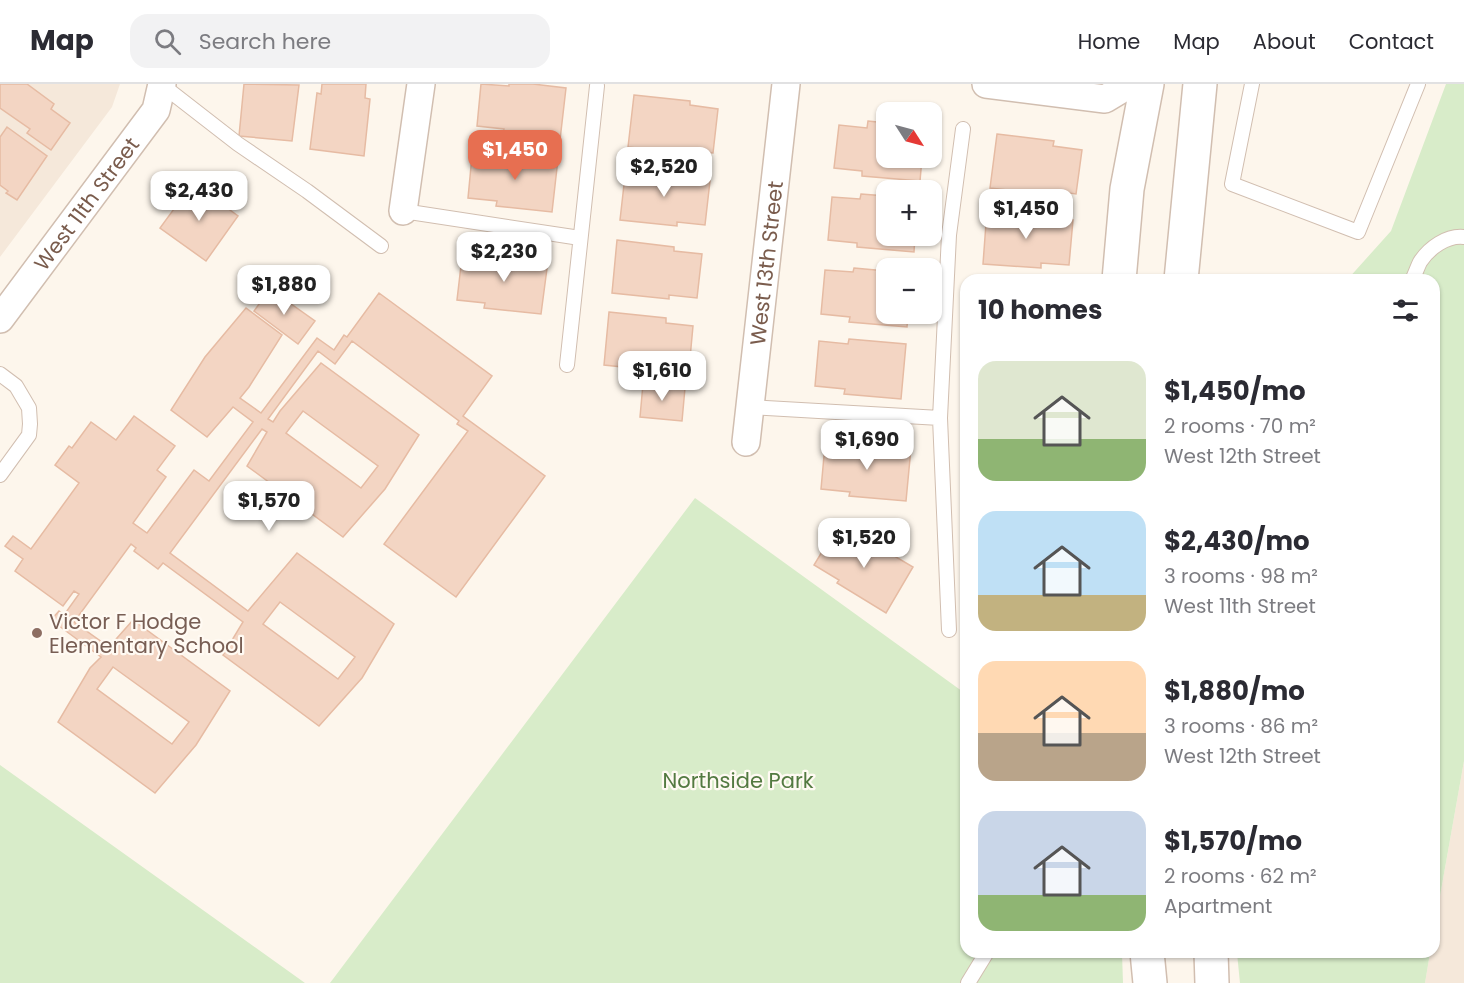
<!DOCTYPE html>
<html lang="en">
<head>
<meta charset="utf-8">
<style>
  :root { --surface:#fff; --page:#f2f2f3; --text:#2b2b33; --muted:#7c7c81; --line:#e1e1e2; --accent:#e76f51 }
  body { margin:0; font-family:Poppins,sans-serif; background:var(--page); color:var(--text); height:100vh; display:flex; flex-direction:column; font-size:22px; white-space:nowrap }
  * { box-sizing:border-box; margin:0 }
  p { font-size:20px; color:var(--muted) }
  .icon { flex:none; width:33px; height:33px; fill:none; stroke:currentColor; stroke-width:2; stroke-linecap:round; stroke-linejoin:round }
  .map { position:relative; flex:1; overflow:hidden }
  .details { position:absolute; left:960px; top:190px; width:480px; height:684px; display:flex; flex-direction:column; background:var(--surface); border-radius:18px; box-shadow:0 2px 4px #0004 }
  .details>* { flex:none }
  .needle { width:39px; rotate:126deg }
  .buttons { position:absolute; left:876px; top:18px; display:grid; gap:12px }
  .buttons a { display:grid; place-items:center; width:66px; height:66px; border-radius:12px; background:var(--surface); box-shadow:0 2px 4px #0004; font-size:30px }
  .price { position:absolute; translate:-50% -51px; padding:0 14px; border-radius:12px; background:#fff; color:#222; font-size:20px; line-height:39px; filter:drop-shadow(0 2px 3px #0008) }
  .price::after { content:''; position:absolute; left:50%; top:36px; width:18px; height:14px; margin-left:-9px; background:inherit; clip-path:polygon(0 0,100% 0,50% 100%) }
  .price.current { background:var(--accent); color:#fff }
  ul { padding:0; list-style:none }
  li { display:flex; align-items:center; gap:18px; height:150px; padding:0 18px }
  li span { display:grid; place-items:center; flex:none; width:168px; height:120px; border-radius:18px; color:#555 }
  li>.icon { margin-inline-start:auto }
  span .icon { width:72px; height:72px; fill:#fffc; stroke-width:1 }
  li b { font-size:26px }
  h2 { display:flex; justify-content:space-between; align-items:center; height:72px; padding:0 18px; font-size:26px }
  header { display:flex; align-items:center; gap:36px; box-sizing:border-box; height:84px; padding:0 30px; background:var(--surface); border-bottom:2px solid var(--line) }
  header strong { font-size:28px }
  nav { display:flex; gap:33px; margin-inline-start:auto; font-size:21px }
  .search { width:420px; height:54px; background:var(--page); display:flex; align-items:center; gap:15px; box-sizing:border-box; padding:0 21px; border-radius:18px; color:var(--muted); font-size:22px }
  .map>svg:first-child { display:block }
</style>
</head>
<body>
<header>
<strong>Map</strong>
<div class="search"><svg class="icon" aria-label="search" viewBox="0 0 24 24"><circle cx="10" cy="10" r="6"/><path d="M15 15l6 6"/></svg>Search here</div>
<nav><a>Home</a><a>Map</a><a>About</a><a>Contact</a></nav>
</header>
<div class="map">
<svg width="1464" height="899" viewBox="0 0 1464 899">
  <rect width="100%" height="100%" fill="#fdf6ec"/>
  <path fill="#f5e8da" d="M 0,0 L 120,0 L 112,23 L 0,173 Z
    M 1464,677 L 1464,899 L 1425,899 L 1430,869 L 1434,868 L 1434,846 Z"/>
  <path fill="#d8ecc9" d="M 1446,0 L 1464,0 L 1464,677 L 1434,846 L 1434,196 L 1347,196 L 1391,147 Z
    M 695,414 L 966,610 L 966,868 L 1122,869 L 1123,899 L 330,899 Z
    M 0,681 L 305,899 L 0,899 Z
    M 1237,869 L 1237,868 L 1430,869 L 1425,899 L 1240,899 Z"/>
  <path fill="#f3d5c3" stroke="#e6bba3" stroke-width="1.5" fill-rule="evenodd" d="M 0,0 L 27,0 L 54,20 L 51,25 L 70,39 L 51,66 L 27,49 L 30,45 L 0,24 Z
    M 244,0 L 299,1 L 292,57 L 239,52 Z
    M 322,0 L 366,0 L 365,14 L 370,15 L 364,72 L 310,65 L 317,9 L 321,10 Z
    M 481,0 L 509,2 L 509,0 L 533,0 L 566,4 L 560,56 L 503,50 L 504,45 L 477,42 Z
    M 634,11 L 690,17 L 690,21 L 718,25 L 713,69 L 685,66 L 685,70 L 628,63 Z
    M 868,37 L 886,39 L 886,74 L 922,74 L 920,97 L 862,92 L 862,87 L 834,84 L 839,41 L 867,44 Z
    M 7,43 L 47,72 L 17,116 L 6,109 L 8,107 L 0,101 L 0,53 Z
    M 997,50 L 1054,57 L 1053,62 L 1082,66 L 1076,110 L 1048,106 L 1048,111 L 990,104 Z
    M 501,69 L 558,75 L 552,128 L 496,122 L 497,117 L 468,114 L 472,72 L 500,75 Z
    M 626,83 L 683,89 L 682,94 L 710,97 L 705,141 L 677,138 L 677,142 L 620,136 Z
    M 193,99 L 238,132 L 206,177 L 160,144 Z
    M 861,110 L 886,112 L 886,152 L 915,152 L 914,168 L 857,163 L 857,159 L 828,156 L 832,113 L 860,115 Z
    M 987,126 L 1045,129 L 1044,134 L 1073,136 L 1069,181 L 1041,179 L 1041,184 L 983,180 Z
    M 617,156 L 674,163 L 674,167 L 702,170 L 697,214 L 669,211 L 669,215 L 612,209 Z
    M 490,170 L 548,177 L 541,230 L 484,224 L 485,219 L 457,216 L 462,173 L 490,176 Z
    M 854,184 L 886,187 L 886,230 L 908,230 L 907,243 L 849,238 L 850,233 L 821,230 L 825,186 L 853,188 Z
    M 270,205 L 315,237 L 298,260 L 254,227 Z
    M 379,209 L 492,292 L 463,332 L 545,392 L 456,513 L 384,460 L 468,347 L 457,340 L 459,337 L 352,257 L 335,280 L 318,267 L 268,335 L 273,338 L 280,327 L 321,279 L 419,351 L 385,405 L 343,453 L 247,382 L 267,348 L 262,345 L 170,469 L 248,527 L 297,469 L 394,540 L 362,594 L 319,642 L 223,571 L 243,538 L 163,479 L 158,485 L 134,467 L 136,464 L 131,460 L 74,538 L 109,563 L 133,536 L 230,607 L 196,661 L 155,709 L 58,638 L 90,584 L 101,573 L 51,536 L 59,527 L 64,531 L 79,510 L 74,507 L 63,522 L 15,487 L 23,475 L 5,462 L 13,452 L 31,465 L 79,399 L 55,381 L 69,362 L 72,364 L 91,338 L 116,356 L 134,332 L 175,362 L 157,386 L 166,393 L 133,439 L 147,449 L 194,386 L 209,397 L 253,338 L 233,323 L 207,353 L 171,326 L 205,273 L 246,224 L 282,251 L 249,303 L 240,314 L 261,329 L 317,254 L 334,266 L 344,251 L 347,253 ZM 303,327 L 378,382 L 361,404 L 286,349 ZM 280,518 L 355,573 L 338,595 L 263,540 ZM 113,583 L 189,638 L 172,660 L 97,605 Z
    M 609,228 L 666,234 L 666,239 L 693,242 L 689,285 L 661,282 L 660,287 L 604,281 Z
    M 849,255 L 906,260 L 901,315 L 844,310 L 845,305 L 815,302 L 819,257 L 848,260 Z
    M 643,300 L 685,304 L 682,337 L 640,333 Z
    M 854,359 L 911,364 L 906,417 L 849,412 L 850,408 L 821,405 L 825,361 L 854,364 Z
    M 837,443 L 862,457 L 864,454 L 913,483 L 886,529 L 837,499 L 839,496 L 814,481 Z"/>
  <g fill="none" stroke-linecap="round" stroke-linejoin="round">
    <defs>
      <path id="service" d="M 1252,0 L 1232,100 L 1358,148 L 1418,0
        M 162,1 L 238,60 L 307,107 L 381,162
        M 403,127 L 580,154
        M 1412,196 C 1415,191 1417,184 1420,178 C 1429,164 1447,151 1464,153
        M 567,281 L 597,2
        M 0,290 L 16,302 L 29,324 L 30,340 L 29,351 L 0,391
        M 750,323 L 940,334
        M 949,546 L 940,334 L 949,151 L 963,45
        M 968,899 L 987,868"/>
      <g id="minor">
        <path d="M 986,0 L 1105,15 L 1130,0"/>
        <path d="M 403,127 L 421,0"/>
        <path id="s1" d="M 0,235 L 156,26 L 162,0"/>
        <path id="s2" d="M 746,358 L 786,0"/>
      </g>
      <path id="tertiary" d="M 1119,196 L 1127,105 L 1147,0
        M 1181,196 L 1200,0
        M 1147,868 L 1150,899
        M 1211,868 L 1212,899"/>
    </defs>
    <use href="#service" stroke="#d1beb0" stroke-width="16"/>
    <use href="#minor" stroke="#d1beb0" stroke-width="30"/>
    <use href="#tertiary" stroke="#d1beb0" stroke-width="36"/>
    <use href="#service" stroke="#fff" stroke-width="14"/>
    <use href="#minor" stroke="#fff" stroke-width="27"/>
    <use href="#tertiary" stroke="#fff" stroke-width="33"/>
  </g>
  <circle fill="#8d6e63" stroke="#fffaf3" stroke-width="2" cx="37" cy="549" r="6"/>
  <g text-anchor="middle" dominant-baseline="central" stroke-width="4.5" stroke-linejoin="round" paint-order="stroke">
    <g font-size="21" fill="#7a5c4d" stroke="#fffaf3">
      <text stroke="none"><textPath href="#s1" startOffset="144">West 11th Street</textPath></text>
      <text stroke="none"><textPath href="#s2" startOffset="180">West 13th Street</textPath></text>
    </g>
    <g font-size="21" fill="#785e54" stroke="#fffaf3" text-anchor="start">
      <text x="49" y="537">Victor F Hodge<tspan x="49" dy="24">Elementary School</tspan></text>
    </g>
    <g font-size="21" fill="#537a41" stroke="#fffaf3">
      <text x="738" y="696">Northside Park</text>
    </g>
  </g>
</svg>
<div class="buttons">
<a><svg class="needle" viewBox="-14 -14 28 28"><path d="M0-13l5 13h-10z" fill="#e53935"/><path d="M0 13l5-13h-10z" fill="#7c7c81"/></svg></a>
<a>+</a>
<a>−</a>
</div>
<b class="price current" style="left:515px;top:97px">$1,450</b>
<b class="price" style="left:664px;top:114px">$2,520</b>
<b class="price" style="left:199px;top:138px">$2,430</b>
<b class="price" style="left:1026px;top:156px">$1,450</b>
<b class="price" style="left:504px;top:199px">$2,230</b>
<b class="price" style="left:284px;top:232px">$1,880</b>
<b class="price" style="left:662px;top:318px">$1,610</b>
<b class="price" style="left:867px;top:387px">$1,690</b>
<b class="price" style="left:269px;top:448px">$1,570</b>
<b class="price" style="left:864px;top:485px">$1,520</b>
<section class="details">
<h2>10 homes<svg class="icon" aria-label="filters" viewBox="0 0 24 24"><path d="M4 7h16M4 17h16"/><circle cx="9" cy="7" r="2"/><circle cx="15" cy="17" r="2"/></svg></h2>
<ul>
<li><span style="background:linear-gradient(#dfe7d0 65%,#8fb573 0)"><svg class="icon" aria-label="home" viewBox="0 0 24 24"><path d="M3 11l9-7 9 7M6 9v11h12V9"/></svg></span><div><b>$1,450/mo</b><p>2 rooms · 70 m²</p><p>West 12th Street</p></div></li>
<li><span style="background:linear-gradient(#bfe0f5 70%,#c2b280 0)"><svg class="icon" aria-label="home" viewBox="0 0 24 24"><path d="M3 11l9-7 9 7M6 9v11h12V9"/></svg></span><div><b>$2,430/mo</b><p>3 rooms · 98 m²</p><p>West 11th Street</p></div></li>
<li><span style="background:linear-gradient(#ffd9b3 60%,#b9a48a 0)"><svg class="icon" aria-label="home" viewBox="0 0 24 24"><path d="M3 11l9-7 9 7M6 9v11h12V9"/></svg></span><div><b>$1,880/mo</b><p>3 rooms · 86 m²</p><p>West 12th Street</p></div></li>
<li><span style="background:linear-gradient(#c9d6e8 70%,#8fb573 0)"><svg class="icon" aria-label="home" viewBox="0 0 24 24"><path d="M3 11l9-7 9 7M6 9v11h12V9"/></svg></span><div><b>$1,570/mo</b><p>2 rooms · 62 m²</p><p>Apartment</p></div></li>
</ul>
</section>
</div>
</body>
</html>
